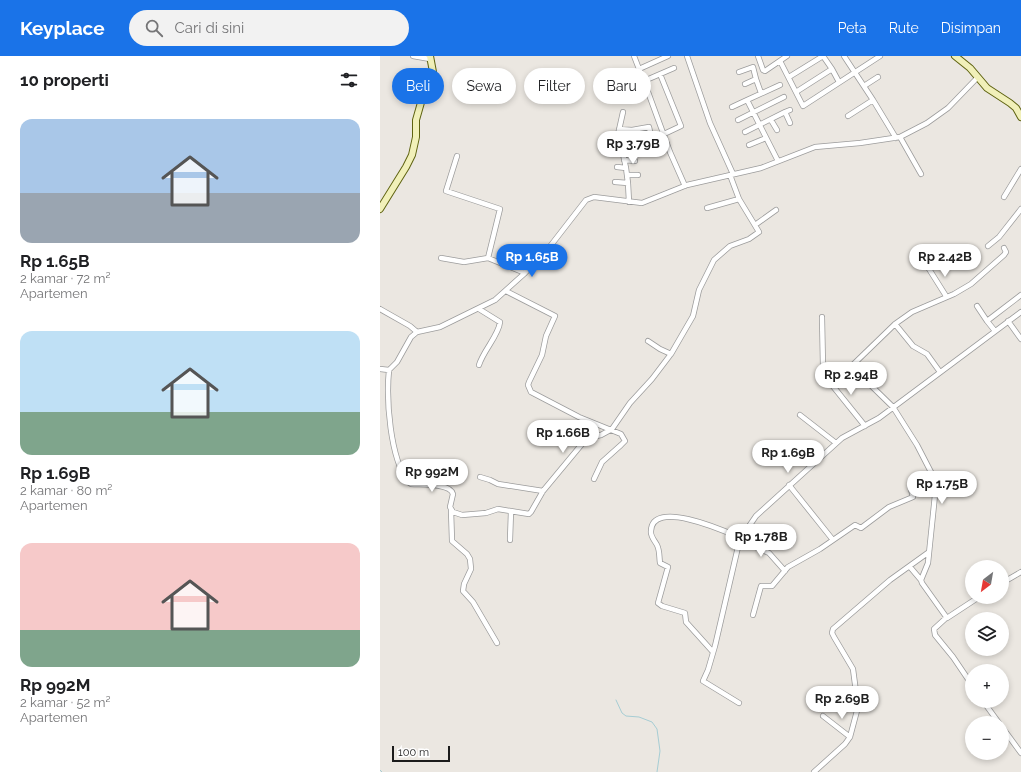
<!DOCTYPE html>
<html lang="id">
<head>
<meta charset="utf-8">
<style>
  :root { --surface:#fff; --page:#f2f2f2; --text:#202124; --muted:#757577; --accent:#1a73e8 }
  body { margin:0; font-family:Raleway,sans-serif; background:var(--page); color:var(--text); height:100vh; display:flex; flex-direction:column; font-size:15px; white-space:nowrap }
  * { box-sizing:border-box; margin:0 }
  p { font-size:13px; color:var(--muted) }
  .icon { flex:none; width:22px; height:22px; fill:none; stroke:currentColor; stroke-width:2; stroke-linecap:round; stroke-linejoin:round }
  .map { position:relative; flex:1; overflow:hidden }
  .side { display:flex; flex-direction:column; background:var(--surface); width:380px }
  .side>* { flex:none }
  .guide { position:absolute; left:12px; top:12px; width:380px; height:36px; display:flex; gap:8px }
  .needle { width:26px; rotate:211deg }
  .fabs { position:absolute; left:585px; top:504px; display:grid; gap:8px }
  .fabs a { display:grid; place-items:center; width:44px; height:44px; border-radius:50%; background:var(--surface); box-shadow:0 2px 6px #0003; font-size:20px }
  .scale { position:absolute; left:12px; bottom:10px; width:58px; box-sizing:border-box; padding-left:4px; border:2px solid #1b1b1b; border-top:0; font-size:11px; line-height:14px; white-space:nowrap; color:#1b1b1b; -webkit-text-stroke:3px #fff; paint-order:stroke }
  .price { position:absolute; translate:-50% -34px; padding:0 9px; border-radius:14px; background:#fff; color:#222; font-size:13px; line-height:26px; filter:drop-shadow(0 1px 2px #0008) }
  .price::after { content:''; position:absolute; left:50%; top:24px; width:12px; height:9px; margin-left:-6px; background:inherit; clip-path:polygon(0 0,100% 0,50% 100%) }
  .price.current { background:var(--accent); color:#fff }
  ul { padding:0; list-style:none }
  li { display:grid; align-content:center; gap:8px; height:212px; padding:0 20px }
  li span { display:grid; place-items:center; height:124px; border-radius:12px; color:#555 }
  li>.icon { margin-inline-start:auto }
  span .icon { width:72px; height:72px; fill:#fffc; stroke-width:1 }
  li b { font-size:17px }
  h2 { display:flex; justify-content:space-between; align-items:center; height:48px; padding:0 20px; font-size:17px }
  .chip { padding:0 14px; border-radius:18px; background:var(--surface); box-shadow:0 2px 6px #0003; font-size:14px; line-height:36px }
  .chip.current { background:var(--accent); color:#fff }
  header { display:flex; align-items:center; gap:24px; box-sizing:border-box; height:56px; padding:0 20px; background:var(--accent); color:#fff }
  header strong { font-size:19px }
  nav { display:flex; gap:22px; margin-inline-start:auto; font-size:14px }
  .search { width:280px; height:36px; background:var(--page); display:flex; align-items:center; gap:10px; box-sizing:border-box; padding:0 14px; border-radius:22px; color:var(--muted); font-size:15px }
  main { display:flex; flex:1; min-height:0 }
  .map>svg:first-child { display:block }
</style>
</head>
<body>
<header>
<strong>Keyplace</strong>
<div class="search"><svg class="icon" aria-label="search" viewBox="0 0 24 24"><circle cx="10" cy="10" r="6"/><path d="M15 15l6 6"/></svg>Cari di sini</div>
<nav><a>Peta</a><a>Rute</a><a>Disimpan</a></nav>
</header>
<main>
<section class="side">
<h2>10 properti<svg class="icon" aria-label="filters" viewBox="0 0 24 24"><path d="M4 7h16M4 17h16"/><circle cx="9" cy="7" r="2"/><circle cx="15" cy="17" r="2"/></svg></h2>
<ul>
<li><span style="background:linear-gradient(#a9c7e8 60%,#9aa5b1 0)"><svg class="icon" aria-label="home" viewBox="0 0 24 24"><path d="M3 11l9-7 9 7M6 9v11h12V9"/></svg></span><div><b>Rp 1.65B</b><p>2 kamar · 72 m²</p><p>Apartemen</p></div></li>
<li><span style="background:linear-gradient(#bfe0f5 65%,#7fa58c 0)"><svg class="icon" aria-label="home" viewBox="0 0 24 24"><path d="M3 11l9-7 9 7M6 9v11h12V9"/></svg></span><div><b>Rp 1.69B</b><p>2 kamar · 80 m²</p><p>Apartemen</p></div></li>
<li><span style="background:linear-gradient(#f6c9c9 70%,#7fa58c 0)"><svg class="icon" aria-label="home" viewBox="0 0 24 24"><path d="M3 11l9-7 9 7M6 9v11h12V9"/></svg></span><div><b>Rp 992M</b><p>2 kamar · 52 m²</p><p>Apartemen</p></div></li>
</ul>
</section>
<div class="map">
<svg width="641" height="716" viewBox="0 0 641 716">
  <rect width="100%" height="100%" fill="#ebe7e1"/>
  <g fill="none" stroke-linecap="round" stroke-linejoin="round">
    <path stroke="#a6cdd4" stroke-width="1" d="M 236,644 L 242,657 L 246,660 L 259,661 L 272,666 L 277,673 L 280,695 L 277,716
      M 0,714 L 2,716"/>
    <defs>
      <path id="street" d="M 33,0 L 50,3
        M 254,0 L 259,13 L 288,0
        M 307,0 L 330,67 L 353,118
        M 378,0 L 383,14 L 385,15 L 407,0
        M 443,0 L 452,13
        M 464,0 L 493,44 L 516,82
        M 400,5 L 423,50 L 500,0
        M 259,13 L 264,25 L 294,12
        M 359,16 L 373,11 L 376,23
        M 280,18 L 301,70 L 284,78
        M 409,21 L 443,0
        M 264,25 L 290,96 L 305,130
        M 365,28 L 376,23 L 381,37
        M 484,30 L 498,21
        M 416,36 L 452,13 L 459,26
        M 367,44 L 400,29
        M 352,51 L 367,44 L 398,105
        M 243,56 L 237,83 L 243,98 L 246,112
        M 405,56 L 410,54
        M 468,60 L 493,44
        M 358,64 L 404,41
        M 391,64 L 397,74
        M 365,76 L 405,56 L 410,67
        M 520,81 L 541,118
        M 238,88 L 254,89 L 272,85 L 269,71 L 252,74 L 239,73
        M 369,89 L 386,82
        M 77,100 L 66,135 L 120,153 L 108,202
        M 244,104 L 255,105
        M 237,111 L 246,112 L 248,127
        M 247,119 L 258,119
        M 235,126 L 248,127 L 249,146
        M 624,141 L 641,113
        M 327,152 L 359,143
        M 375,169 L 396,154
        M 608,190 L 619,181 L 641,153
        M 61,202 L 84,206 L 108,202 L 145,217
        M 549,213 L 566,240
        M 126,235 L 175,260 L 166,280 L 162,299 L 149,326 L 148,329 L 151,336 L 199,361 L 241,378 L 245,385 L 241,389 L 222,406 L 214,423
        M 597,250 L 607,265
        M 0,253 L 30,270 L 37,276
        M 442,261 L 443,311 L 452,329 L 485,370
        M 628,265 L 641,283
        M 515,268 L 533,290 L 547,298 L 560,316
        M 615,275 L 607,265 L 641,239
        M 268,285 L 280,293 L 291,298
        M 99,309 C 103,295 119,279 120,266 L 99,253
        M 471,310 L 513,351 L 537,389 L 552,418 L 555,439 L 548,507 L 541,524 L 542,527 L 567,562 L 599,541
        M 0,313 L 9,314 L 17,306 L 31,281 L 37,276 L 60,271 L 115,244 L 145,217 L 168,193 L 206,144 L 214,141 L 262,147 L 307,129 L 381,112 L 435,91 L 480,87 L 520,81 L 547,67 L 568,52 L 598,21
        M 9,314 C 6,344 10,401 28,426 L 31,428 C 41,429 70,427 73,438 L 70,451 L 73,456 L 82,459 L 106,457 L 118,453 L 149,458 L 151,456 L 163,435 L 202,388 L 212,381 L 221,379 L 232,373 L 250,347 L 272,323 L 291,298 L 313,260 L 319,234 L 334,204 L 350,190 L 369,183 L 379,176 L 359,143 L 350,119
        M 452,329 L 515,268 L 532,256 L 574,238 L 591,228 L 624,199 L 626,196 L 624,192
        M 420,359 L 456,387
        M 100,421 L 110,424 L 118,428 L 163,435
        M 409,429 L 453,484
        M 71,454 L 72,485 L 87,498 L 90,503 L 91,513 L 84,528 L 83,535 L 93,546 L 117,587
        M 130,484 L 131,455
        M 360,484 L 389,497 L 405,515
        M 530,511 L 541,524
        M 622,527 L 641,516
        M 373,559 L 381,530 L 392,530 L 408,511 L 440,493 L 475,469 L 481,472 L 509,451 L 533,441 L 530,430 L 553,421
        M 566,562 L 554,573 L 555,579 L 573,601 L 592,629
        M 333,596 L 306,566 L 305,557 L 282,550 L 278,547 L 288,511 L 280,507 C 279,501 280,495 277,489 C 275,485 270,480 271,475 C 272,442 347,476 361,482
        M 603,645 L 619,667
        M 359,647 L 323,625 L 328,614 L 335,590 L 358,491 L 361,482 L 376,460 L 462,382 L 499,362 L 641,256
        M 443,660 L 470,681
        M 622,671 L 641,697
        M 434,716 L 465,688 L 470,681 L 478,651 L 473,613 L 454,581 L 452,577 L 453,573 L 510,524 L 549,496"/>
      <path id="secondary" d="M 575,0 L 590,12 L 607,32 L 630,47 L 636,52 L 641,61
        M 0,153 L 26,111 L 32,99 L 36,81 L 36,64 L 44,36 L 53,16 L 50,0"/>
    </defs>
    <use href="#street" stroke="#9c9c9c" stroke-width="6"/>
    <use href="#secondary" stroke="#5f6311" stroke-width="8"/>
    <use href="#street" stroke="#fff" stroke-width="4.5"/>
    <use href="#secondary" stroke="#f1f0b9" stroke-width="6"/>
  </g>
</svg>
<div class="fabs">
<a><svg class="needle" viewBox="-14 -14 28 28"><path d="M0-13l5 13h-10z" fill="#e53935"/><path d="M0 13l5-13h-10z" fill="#757577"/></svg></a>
<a><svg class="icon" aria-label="layers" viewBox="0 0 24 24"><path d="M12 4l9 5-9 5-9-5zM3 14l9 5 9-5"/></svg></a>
<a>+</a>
<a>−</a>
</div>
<div class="scale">100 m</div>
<b class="price" style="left:253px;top:109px">Rp 3.79B</b>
<b class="price current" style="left:152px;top:222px">Rp 1.65B</b>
<b class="price" style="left:565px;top:222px">Rp 2.42B</b>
<b class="price" style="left:471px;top:340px">Rp 2.94B</b>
<b class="price" style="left:183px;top:398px">Rp 1.66B</b>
<b class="price" style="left:408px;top:418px">Rp 1.69B</b>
<b class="price" style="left:52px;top:437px">Rp 992M</b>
<b class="price" style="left:562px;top:449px">Rp 1.75B</b>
<b class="price" style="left:381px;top:502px">Rp 1.78B</b>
<b class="price" style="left:462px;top:664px">Rp 2.69B</b>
<div class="guide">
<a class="chip current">Beli</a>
<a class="chip">Sewa</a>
<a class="chip">Filter</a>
<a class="chip">Baru</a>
</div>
</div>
</main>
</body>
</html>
